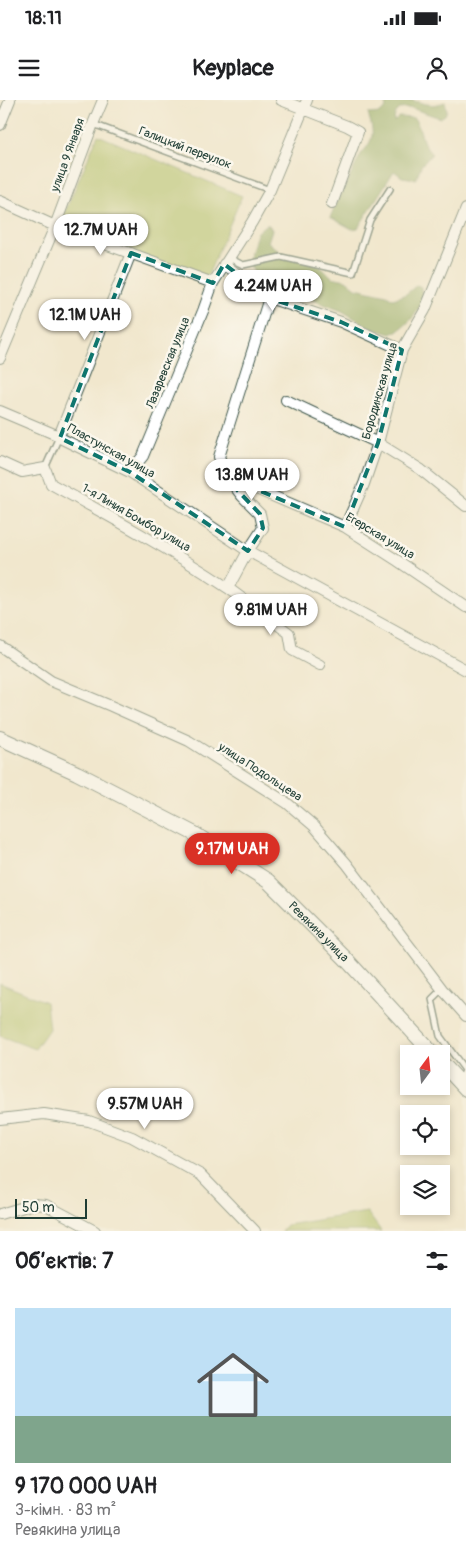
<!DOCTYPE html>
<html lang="uk">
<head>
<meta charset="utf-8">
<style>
  :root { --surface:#fff; --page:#f6f6f6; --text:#202124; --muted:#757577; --line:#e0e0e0; --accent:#d93025 }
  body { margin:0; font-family:Pangolin,sans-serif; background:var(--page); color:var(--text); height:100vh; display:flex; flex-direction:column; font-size:19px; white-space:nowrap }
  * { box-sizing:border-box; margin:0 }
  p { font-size:16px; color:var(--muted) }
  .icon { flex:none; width:28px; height:28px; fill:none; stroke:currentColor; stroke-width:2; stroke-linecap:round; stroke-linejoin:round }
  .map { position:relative; height:1131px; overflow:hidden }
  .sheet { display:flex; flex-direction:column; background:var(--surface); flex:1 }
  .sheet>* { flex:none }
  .needle { width:32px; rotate:15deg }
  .tools { position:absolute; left:400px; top:945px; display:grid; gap:10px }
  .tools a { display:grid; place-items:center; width:50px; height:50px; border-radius:0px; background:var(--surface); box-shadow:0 2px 8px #0003; font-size:25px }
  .scale { position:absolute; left:15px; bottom:12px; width:72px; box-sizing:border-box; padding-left:5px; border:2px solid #1f3d34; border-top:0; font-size:14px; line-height:18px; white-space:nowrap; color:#1f3d34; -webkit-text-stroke:4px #fbf7ec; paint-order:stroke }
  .price { position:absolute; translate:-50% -42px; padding:0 11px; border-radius:18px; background:#fff; color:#222; font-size:16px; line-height:32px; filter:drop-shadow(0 1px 2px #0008) }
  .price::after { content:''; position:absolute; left:50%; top:30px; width:15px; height:11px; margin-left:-8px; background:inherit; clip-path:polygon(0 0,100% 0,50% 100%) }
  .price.current { background:var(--accent); color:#fff }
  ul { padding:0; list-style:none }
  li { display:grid; align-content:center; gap:10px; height:265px; padding:0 15px }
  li+li { border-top:1px solid var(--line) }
  li span { display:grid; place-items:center; height:155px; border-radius:0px; color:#555 }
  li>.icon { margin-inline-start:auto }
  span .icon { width:90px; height:90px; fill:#fffc; stroke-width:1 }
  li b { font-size:21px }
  h2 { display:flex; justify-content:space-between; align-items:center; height:60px; padding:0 15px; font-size:21px }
  .status { display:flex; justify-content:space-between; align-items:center; height:35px; padding:0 25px; background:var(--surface); direction:ltr }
  .status svg { height:14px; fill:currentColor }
  header { display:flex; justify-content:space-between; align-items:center; height:65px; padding:0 15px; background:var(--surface); font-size:22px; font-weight:700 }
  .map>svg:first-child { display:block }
</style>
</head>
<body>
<div class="status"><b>18:11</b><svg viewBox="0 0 49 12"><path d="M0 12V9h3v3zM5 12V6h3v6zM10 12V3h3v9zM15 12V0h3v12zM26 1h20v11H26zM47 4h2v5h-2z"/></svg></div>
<header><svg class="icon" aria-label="menu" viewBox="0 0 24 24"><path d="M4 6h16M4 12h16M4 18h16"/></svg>Keyplace<svg class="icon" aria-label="person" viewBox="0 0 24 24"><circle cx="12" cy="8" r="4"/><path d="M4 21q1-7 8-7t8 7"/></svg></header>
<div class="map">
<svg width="466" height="1131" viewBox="0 0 466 1131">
  <rect width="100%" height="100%" fill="#fbf7ec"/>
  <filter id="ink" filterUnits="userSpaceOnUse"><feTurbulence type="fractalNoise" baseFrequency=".02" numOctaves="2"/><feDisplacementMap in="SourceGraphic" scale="10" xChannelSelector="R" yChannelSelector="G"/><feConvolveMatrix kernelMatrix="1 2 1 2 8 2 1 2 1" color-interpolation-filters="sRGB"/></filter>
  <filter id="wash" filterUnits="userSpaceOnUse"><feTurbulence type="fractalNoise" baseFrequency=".0096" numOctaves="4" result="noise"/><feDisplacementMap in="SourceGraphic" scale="20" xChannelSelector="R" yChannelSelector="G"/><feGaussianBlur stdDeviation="1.12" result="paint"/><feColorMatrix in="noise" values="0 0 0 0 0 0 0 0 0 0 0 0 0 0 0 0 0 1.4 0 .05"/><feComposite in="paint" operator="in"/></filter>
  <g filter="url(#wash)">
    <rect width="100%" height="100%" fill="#f1e7cd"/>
    <path fill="#abbe62" stroke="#657e4b" d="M 98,35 L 242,96 L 205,182 L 61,121 Z
      M 0,883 L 46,902 L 49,929 L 35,949 L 0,936 Z
      M 367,1112 L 381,1131 L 281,1131 L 286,1125 Z"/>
    <path fill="#88a558" stroke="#547146" d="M 384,0 C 392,0 401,0 409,0 C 424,2 429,8 445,2 L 447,10 L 445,15 L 440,18 L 411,8 L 400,9 L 395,14 L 394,22 L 399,17 L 414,18 C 424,32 419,42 432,54 L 421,66 L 416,79 L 402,77 L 394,71 L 358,128 L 352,129 L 330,117 L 361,54 C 375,39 374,32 368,14 L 380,13 L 386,8 Z
      M 265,125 L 269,125 L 272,130 L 268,142 L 280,152 L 293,159 L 318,165 L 332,177 L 346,180 L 356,188 L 387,195 L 393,199 L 406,194 L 417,185 L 421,187 C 421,190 423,196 422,199 C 420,213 403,230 391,234 L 371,228 L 342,211 L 262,181 L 255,174 L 248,162 L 256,133 Z"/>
  </g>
  <g filter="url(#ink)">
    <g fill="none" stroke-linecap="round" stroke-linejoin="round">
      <defs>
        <path id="lane" d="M 93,24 L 270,90
          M 229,158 L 243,165 L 281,157 L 353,173 L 370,120 L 390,89
          M 45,368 L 59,337
          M 442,889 L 432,899 L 440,936 L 465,970 L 461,981"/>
        <path id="street" d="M 281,0 L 347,26 L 358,32 L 332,104
          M 0,25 L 10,0
          M 0,101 L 55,126 L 213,183
          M 224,164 L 269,198 L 341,222 L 402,250
          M 269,198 L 219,357 L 228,377 L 345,427 L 398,461 L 466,507
          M 0,258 L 55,126 L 93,24 L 103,0
          M 286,300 L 378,343 L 420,369 L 466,406
          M 0,311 L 59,336 L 60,338 L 130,372 L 248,451 L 466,570
          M 59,336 L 131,153
          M 0,362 L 22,372 L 45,368 L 51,384 C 111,417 171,450 228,488 L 248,451 L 263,428 L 260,414 L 242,396 L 228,378
          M 130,372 L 143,356 L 203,211 L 213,183 L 252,122 L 270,90 L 307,0
          M 345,427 L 364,384 L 378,343 L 402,250 L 425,210 L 466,109
          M 228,488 L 289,533 L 292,550 L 320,565
          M 0,546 L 51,581 L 111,606 L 189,641 L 287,703 L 314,726 L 347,764 L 442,889 L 466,916
          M 0,1019 L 44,1014 L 89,1021 L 132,1037 L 201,1075 L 255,1131
          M 0,1114 L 34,1104 L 46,1105 L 95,1131"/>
        <g id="secondary">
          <path id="s1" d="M 0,638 L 77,673 L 193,733 L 268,781 L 345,858 L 433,954"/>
          <path d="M 441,962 L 466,989"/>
        </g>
      </defs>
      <use href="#lane" stroke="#3e564b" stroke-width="8"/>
      <use href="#street" stroke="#3e564b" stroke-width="12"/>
      <use href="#secondary" stroke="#3e564b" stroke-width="16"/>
      <use href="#lane" stroke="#fff" stroke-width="5"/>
      <use href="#street" stroke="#fff" stroke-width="10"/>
      <use href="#secondary" stroke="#fff" stroke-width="14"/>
    </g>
  </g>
  <path d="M0 0H466V1131H0ZM 131,153 L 213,183 L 224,164 L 269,198 L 341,222 L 402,250 L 378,343 L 345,427 L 223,375 L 260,414 L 263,428 L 248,451 L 130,372 L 60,338 Z" fill="#f1e7cd" fill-opacity=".55" fill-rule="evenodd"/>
  <path fill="none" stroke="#0f766e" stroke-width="4" stroke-dasharray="10 6" stroke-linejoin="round" d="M 131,153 L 213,183 L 224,164 L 269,198 L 341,222 L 402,250 L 378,343 L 345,427 L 223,375 L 260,414 L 263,428 L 248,451 L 130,372 L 60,338 Z"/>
  <g text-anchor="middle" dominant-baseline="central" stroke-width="5" stroke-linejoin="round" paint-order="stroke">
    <g font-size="12" fill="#1f3d34" stroke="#fbf7ec">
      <text transform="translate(185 48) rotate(21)">Галицкий переулок</text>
      <text transform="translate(68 55) rotate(-70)">улица 9 Января</text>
      <text transform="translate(168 263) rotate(-68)">Лазаревская улица</text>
      <text transform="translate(380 291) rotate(-74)">Бородинская улица</text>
      <text transform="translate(111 351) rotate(29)">Пластунская улица</text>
      <text transform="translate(136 418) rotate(30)">1-я Линия Бомбор улица</text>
      <text transform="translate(380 436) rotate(31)">Егерская улица</text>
      <text transform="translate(260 672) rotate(33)">улица Подольцева</text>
      <text stroke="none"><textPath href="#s1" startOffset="376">Ревякина улица</textPath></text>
    </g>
  </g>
</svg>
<div class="tools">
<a><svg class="needle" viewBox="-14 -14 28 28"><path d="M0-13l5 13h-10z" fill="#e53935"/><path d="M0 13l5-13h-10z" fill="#757577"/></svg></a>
<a><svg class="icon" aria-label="locate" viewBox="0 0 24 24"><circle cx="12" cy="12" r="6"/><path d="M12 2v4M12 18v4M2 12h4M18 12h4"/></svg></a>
<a><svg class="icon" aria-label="layers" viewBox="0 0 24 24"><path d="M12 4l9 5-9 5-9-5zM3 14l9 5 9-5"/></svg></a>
</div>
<div class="scale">50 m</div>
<b class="price" style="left:101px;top:156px">12.7M UAH</b>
<b class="price" style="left:273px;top:212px">4.24M UAH</b>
<b class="price" style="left:85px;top:241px">12.1M UAH</b>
<b class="price" style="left:252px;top:401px">13.8M UAH</b>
<b class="price" style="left:271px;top:536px">9.81M UAH</b>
<b class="price current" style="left:232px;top:775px">9.17M UAH</b>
<b class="price" style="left:145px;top:1030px">9.57M UAH</b>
</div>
<section class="sheet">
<h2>Об’єктів: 7<svg class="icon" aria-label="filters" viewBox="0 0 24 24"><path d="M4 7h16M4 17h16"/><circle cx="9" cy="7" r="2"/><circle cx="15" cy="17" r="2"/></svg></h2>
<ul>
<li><span style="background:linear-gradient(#bfe0f5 70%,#7fa58c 0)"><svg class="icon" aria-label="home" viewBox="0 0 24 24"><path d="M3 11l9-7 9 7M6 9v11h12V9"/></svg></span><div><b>9 170 000 UAH</b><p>3-кімн. · 83 m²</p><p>Ревякина улица</p></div></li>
</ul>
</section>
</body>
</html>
